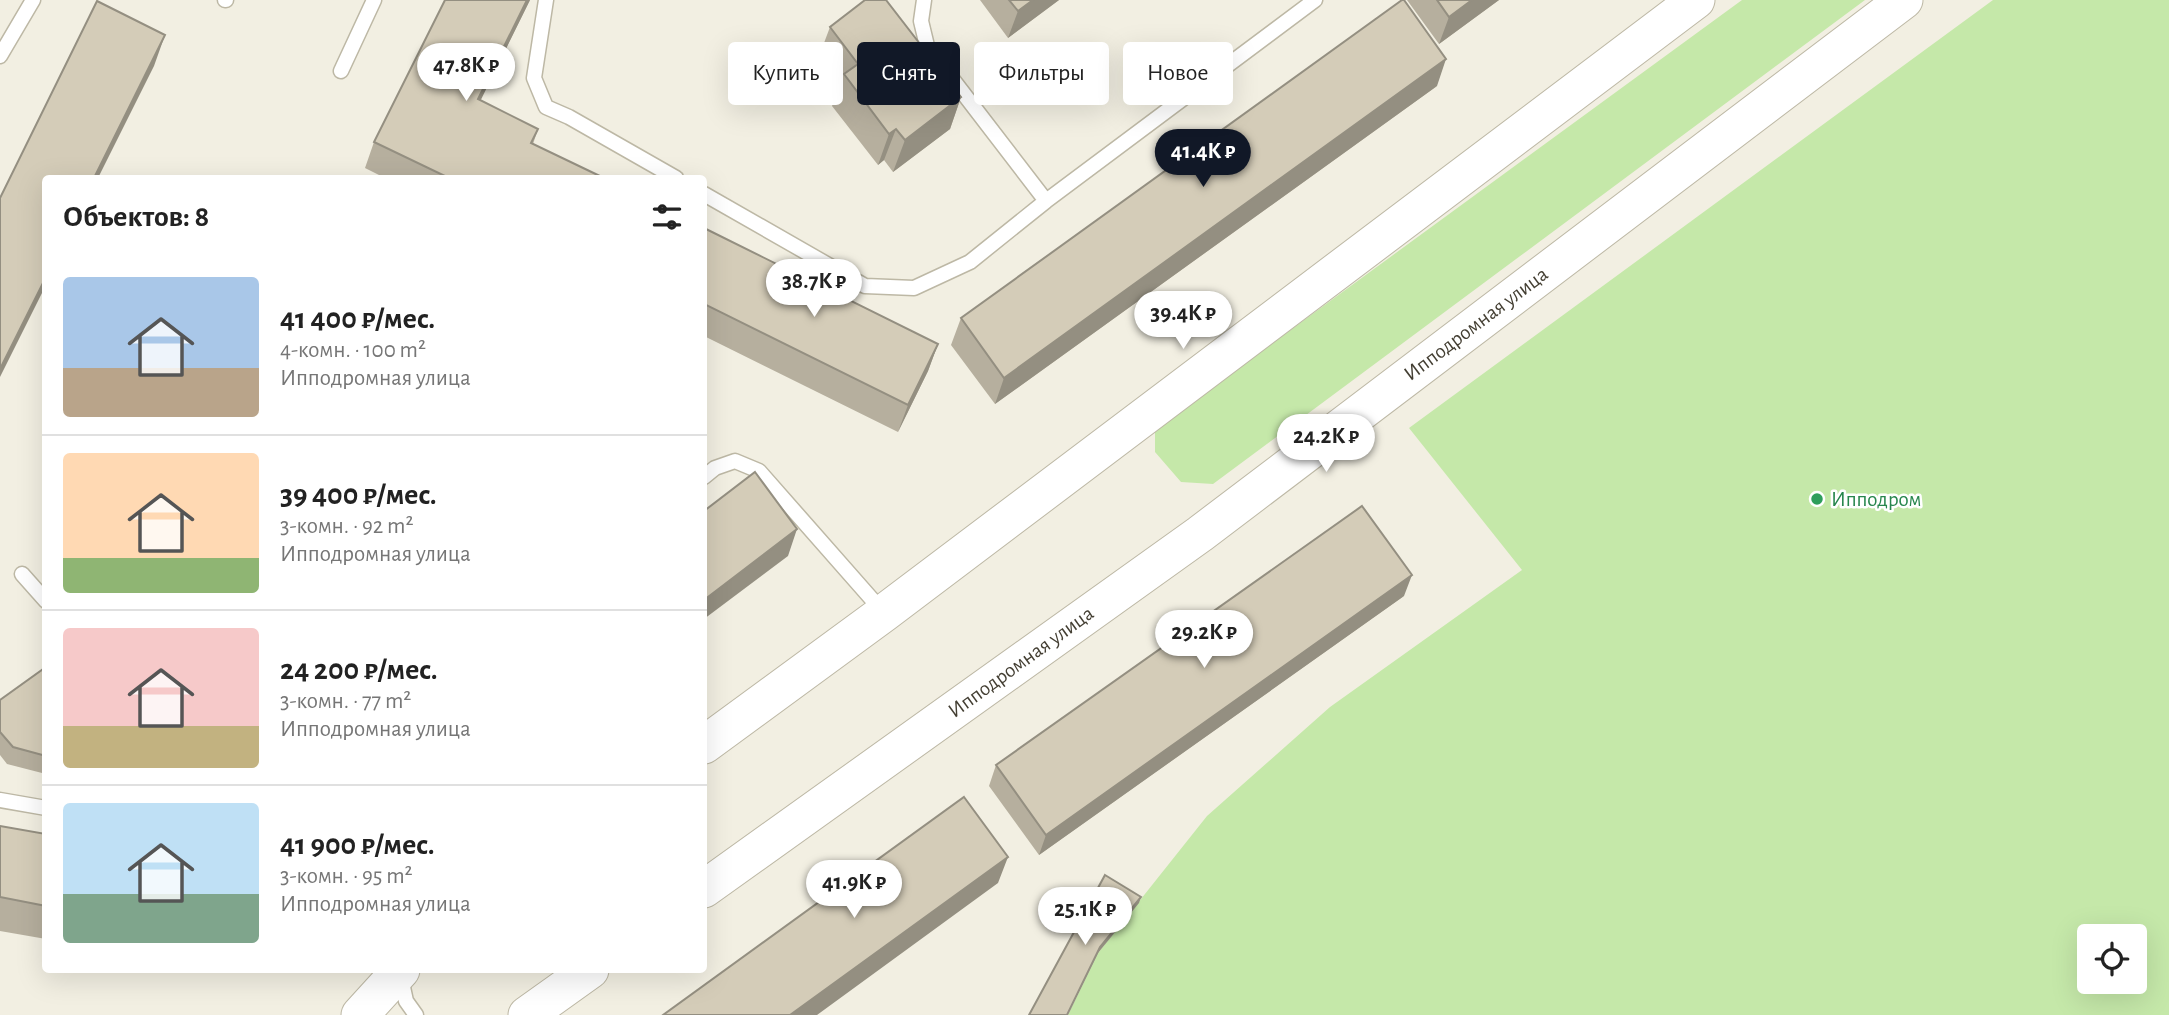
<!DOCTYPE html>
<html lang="ru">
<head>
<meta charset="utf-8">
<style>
  :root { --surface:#fff; --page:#f6f6f6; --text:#222; --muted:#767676; --line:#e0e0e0; --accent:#111827 }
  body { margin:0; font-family:"Alegreya Sans",sans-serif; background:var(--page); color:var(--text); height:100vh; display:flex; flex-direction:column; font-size:26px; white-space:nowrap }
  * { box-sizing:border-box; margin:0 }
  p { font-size:23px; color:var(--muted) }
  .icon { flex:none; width:38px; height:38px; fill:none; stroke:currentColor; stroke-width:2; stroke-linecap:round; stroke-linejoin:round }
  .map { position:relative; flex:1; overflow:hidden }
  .side { position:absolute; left:42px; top:175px; width:665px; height:798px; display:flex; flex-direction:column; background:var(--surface); border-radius:7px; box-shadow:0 7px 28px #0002 }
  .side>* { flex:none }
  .guide { position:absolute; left:728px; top:42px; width:665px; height:63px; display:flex; gap:14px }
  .buttons { position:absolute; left:2077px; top:924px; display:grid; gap:14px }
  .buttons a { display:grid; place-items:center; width:70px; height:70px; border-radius:7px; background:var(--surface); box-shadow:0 7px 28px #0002; font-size:35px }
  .price { position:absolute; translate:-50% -60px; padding:0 16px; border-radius:24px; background:#fff; color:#222; font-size:23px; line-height:46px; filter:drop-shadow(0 2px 4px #0008) }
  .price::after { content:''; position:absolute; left:50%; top:42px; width:21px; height:16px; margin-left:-10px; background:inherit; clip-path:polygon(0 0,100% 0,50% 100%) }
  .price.current { background:var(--accent); color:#fff }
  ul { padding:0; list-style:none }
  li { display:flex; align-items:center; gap:21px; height:175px; padding:0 21px }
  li+li { border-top:2px solid var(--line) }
  li span { display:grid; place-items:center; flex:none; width:196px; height:140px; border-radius:7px; color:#555 }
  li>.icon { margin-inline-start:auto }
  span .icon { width:84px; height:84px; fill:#fffc; stroke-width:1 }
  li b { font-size:30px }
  h2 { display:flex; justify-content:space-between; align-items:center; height:84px; padding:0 21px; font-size:30px }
  .tag { padding:0 24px; border-radius:7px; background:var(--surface); box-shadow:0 7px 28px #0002; font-size:24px; line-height:63px }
  .tag.current { background:var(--accent); color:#fff }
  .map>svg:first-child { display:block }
</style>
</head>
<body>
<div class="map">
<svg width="2169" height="1015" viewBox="0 0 2169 1015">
  <rect width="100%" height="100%" fill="#f2efe2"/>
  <path fill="#c5e8a9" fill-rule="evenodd" d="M 1742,0 L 1865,0 L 1213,484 L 1181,482 L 1155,452 L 1155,429 Z
    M 1993,0 L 2169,0 L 2169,1015 L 1068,1015 L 1098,953 L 1207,816 L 1330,707 L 1522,570 L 1409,428 ZM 2090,936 L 2135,936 L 2135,982 L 2090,982 Z"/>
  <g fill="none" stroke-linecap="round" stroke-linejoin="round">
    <defs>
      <path id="service" d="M 225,0 L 226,0
        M 546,0 L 534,78 L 546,107 L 569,117 L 676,178
        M 924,0 L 921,21 L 927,46 L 1046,201
        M 0,56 L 33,0
        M 341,71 L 374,0
        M 704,194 L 865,286 L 914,288 L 970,262 L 1046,201 L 1315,0
        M 704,477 L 715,468 L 735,461 L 759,471 L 884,613
        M 22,574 L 46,601
        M 0,800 L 46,808
        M 401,978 L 406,1001 L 416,1015"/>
      <path id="tertiary" d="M 704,745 L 884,613 L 1696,0
        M 704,889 L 1200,534 L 1904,0
        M 360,1015 L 401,970
        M 527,1015 L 590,970"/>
    </defs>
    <use href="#service" stroke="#bdb8a5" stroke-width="17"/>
    <use href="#tertiary" stroke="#bdb8a5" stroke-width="39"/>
    <use href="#service" stroke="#fff" stroke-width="14"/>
    <use href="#tertiary" stroke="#fff" stroke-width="37"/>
  </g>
  <path fill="#b6af9e" d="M 445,0 L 530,0 L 480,100 L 538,129 L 533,144 L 604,178 L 385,178 L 365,168 L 374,142 Z
    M 980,0 L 1059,0 L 1008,38 Z
    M 1407,0 L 1499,0 L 1439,44 Z
    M 830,27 L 961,97 L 950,129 L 893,172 L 884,160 L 878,165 L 832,106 L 839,86 L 818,59 Z
    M 1437,86 L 995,404 L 951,345 L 961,318 Z
    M 704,228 L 938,344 L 928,371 L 898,432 L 704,336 Z
    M 1404,596 L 1039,855 L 989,786 L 996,765 Z
    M 46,667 L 46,771 L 42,773 L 7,764 L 0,755 L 0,700 Z
    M 0,826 L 46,834 L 46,939 L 0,931 Z"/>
  <path fill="#948f81" d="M 527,0 L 530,0 L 468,126 L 478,99 Z
    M 1033,0 L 1059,0 L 1008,38 L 1018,11 Z
    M 1472,0 L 1499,0 L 1439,44 L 1449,17 Z
    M 165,35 L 154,66 L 98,178 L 94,178 Z
    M 1446,59 L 1437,86 L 995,404 L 1004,378 Z
    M 961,97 L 950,129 L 893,172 L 905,140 Z
    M 896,129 L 884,160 L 878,165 L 889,134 Z
    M 46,277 L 46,285 L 0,377 L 0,369 Z
    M 938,344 L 928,371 L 898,432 L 908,405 Z
    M 797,529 L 788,556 L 704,619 L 704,600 Z
    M 1412,575 L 1404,596 L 1039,855 L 1046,835 Z
    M 1008,857 L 998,883 L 817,1015 L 790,1015 Z
    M 1141,897 L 1139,903 L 1098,953 L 1067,1015 L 1100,947 Z"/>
  <path fill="#d4ccb8" stroke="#948f81" stroke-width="2" d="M 445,0 L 527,0 L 478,99 L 538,129 L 531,143 L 604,178 L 449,178 L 374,142 Z
    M 865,0 L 886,0 L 961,97 L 905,140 L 896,129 L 889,134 L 844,74 L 858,64 L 830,27 Z
    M 1009,0 L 1033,0 L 1018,11 Z
    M 1402,0 L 1404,0 L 1446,59 L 1004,378 L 961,318 Z
    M 1437,0 L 1472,0 L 1449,17 Z
    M 97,1 L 165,35 L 94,178 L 46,178 L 46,277 L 0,369 L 0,198 Z
    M 704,228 L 938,344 L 908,405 L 704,304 Z
    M 755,472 L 797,529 L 704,600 L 704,511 Z
    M 1362,506 L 1412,575 L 1046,835 L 996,765 Z
    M 46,667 L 46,756 L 13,747 L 0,732 L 0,700 Z
    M 964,797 L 1008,857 L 790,1015 L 663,1015 Z
    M 0,826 L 46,834 L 46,906 L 0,897 Z
    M 1105,875 L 1141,897 L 1100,947 L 1067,1015 L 1029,1015 Z"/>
  <circle fill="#2e9e5b" stroke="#fff" stroke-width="2.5" cx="1817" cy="499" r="7"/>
  <g text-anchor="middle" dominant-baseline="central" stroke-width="5" stroke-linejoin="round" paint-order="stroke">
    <g font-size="21" fill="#443f33" stroke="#fff">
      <text transform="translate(1476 324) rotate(-37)">Ипподромная улица</text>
      <text transform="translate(1021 662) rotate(-36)">Ипподромная улица</text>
    </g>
    <g font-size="21" fill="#27864d" stroke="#fff" text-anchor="start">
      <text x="1831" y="499">Ипподром</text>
    </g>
  </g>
</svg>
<div class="buttons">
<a><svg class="icon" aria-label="locate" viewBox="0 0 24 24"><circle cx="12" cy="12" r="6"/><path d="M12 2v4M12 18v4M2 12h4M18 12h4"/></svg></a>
</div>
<b class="price" style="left:466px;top:103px">47.8K ₽</b>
<b class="price current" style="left:1203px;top:189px">41.4K ₽</b>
<b class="price" style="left:814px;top:319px">38.7K ₽</b>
<b class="price" style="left:1183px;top:351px">39.4K ₽</b>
<b class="price" style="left:1326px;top:474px">24.2K ₽</b>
<b class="price" style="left:1204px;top:670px">29.2K ₽</b>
<b class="price" style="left:854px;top:920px">41.9K ₽</b>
<b class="price" style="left:1085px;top:947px">25.1K ₽</b>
<div class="guide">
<a class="tag">Купить</a>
<a class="tag current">Снять</a>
<a class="tag">Фильтры</a>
<a class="tag">Новое</a>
</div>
<section class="side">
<h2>Объектов: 8<svg class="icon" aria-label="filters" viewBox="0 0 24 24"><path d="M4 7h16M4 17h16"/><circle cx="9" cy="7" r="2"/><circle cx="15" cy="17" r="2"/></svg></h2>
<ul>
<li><span style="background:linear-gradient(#a9c7e8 65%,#b9a48a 0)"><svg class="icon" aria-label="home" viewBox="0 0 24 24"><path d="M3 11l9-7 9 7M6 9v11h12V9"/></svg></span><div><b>41 400 ₽/мес.</b><p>4-комн. · 100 m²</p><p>Ипподромная улица</p></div></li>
<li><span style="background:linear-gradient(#ffd9b3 75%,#8fb573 0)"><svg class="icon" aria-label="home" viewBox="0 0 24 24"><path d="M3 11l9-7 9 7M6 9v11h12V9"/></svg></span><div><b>39 400 ₽/мес.</b><p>3-комн. · 92 m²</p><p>Ипподромная улица</p></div></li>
<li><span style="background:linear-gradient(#f6c9c9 70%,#c2b280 0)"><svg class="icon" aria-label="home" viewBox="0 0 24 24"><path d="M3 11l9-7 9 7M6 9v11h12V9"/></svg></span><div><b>24 200 ₽/мес.</b><p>3-комн. · 77 m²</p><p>Ипподромная улица</p></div></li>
<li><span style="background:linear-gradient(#bfe0f5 65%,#7fa58c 0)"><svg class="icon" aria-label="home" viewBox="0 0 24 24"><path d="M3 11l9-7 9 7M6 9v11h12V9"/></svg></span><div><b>41 900 ₽/мес.</b><p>3-комн. · 95 m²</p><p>Ипподромная улица</p></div></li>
</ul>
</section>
</div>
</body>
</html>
